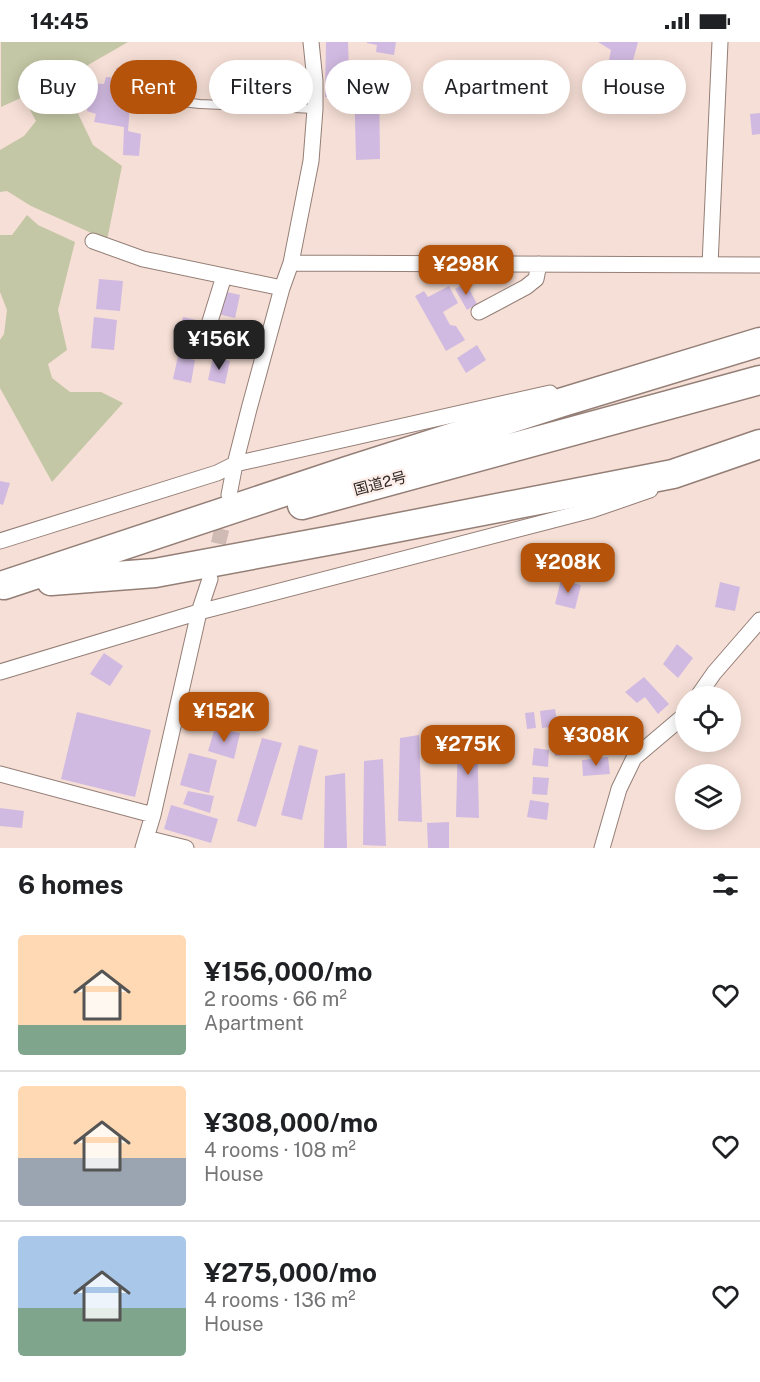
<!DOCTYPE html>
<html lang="en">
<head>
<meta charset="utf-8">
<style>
  :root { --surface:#fff; --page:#f2f2f2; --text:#202124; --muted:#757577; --line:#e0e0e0; --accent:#b45309 }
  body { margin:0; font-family:"Public Sans","Noto Sans JP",sans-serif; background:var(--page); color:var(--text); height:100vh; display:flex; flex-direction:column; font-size:22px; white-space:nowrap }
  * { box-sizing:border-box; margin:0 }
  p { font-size:20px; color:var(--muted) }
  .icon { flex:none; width:33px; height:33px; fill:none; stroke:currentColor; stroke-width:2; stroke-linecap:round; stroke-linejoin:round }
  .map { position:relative; height:806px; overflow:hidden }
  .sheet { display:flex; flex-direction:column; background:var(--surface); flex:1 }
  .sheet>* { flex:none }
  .banner { position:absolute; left:18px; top:18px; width:724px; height:54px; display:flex; gap:12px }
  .tools { position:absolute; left:675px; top:644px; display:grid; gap:12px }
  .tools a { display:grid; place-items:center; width:66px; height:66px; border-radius:50%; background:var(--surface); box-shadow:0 3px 15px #0003; font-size:30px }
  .price { position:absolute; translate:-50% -51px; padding:0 14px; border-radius:12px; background:var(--accent); color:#fff; font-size:20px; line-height:39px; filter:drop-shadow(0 2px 3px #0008) }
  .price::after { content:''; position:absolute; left:50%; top:36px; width:18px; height:14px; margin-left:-9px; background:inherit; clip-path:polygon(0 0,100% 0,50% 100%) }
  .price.on { background:#222; color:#fff }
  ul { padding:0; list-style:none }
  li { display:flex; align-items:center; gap:18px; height:150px; padding:0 18px }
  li+li { border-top:2px solid var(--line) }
  li span { display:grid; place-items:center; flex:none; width:168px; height:120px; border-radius:6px; color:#555 }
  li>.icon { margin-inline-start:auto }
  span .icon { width:72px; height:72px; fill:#fffc; stroke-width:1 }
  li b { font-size:26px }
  h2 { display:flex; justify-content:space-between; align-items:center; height:72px; padding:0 18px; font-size:26px }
  .tag { padding:0 21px; border-radius:27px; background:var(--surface); box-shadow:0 3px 15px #0003; font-size:21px; line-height:54px }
  .tag.on { background:var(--accent); color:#fff }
  .status { display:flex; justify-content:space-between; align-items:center; height:42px; padding:0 30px; background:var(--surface); direction:ltr }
  .status svg { height:16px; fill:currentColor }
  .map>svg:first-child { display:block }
</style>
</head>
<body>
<div class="status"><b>14:45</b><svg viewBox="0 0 49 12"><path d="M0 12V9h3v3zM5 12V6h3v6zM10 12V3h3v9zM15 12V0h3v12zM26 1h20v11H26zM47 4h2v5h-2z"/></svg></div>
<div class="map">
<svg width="760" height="806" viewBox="0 0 760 806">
  <rect width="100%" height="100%" fill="#f6dfd6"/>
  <path fill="#c4c7a5" d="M 1,0 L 128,0 L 62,38 L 93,103 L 122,124 L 107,198 L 31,164 L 7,149 L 0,150 L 0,108 L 24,94 L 36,79 L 23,55 L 1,65 Z
    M 27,173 L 38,183 L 75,200 L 58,268 L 67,308 L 48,322 L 52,336 L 70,350 L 101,350 L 123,361 L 52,440 L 0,346 L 0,298 L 4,292 L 7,268 L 0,250 L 0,193 L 12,193 Z"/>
  <path fill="#d1bae1" d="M 326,0 L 348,0 L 350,55 L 325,55 Z
    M 367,0 L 396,0 L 394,13 L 376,10 L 377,3 L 367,1 Z
    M 598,0 L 638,0 L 627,41 L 606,33 L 611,8 Z
    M 168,22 L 180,22 L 180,41 L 165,40 Z
    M 116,26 L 133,26 L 128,89 L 141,92 L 139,114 L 123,113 L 124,85 L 94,80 L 96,72 L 87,69 L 90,41 L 104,42 L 106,35 L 117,36 Z
    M 354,37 L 379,37 L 380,117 L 356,118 Z
    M 760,71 L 760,92 L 752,93 L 750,72 Z
    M 99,237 L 123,239 L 120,269 L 96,267 Z
    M 466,241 L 477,262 L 467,268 L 455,247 Z
    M 449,244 L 458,261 L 443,270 L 450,283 L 456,284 L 465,298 L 446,309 L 415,254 L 424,249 L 428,255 Z
    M 223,249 L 240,253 L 235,276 L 218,272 Z
    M 94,275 L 117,278 L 114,308 L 91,306 Z
    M 183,275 L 201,279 L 196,302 L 178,298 Z
    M 217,284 L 234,288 L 229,311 L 212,307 Z
    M 477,303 L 486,318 L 466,331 L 457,316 Z
    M 178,314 L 195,318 L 191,341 L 173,337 Z
    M 213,315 L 230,319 L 225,342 L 208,338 Z
    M 0,439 L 10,441 L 3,463 L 0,462 Z
    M 570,507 L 600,513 L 594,534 L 566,529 Z
    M 561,538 L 581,543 L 575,567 L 555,562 Z
    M 720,540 L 740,545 L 735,569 L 715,565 Z
    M 677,602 L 693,616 L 678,636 L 663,622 Z
    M 104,611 L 123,624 L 110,644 L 90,632 Z
    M 644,635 L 669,662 L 658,672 L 645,655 L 637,661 L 625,650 Z
    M 555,667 L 558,684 L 542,686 L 540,669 Z
    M 77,670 L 151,688 L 135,755 L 61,737 Z
    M 534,670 L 536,686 L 527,687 L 525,671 Z
    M 215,686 L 240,691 L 234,717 L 208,709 Z
    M 477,688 L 479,776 L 456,775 L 458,691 Z
    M 419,693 L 422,780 L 398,779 L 400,696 Z
    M 569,695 L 571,712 L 555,714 L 553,698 Z
    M 262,696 L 282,701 L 256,785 L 237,779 Z
    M 299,703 L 318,708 L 302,778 L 281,773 Z
    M 534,706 L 549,708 L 548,725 L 532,723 Z
    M 189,711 L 217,718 L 209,751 L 180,743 Z
    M 608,715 L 610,732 L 583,734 L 582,718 Z
    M 383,717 L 386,804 L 363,803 L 364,719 Z
    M 345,731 L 347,806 L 324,806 L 325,734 Z
    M 533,735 L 549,736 L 547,753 L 532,752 Z
    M 188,749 L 214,754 L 210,771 L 183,762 Z
    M 530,758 L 549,761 L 547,778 L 527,775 Z
    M 171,763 L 218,777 L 211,801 L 164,787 Z
    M 0,766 L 24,769 L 22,786 L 0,784 Z
    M 449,780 L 449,806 L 428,806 L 427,781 Z"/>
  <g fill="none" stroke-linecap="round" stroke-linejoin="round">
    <path stroke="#cfbbb3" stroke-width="15" stroke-dasharray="15 8" stroke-linecap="butt" d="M 213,524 L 227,465"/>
    <defs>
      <path id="lane" d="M 162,58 L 200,62 L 315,67"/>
      <path id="street" d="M 93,199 L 143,217 L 282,246
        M 291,221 L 760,223
        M 710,223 L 720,0
        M 479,270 L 526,245 L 536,237 L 539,222
        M 203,302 L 224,234
        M 229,453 L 235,422 L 249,367 L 282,246 L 291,221 L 311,119 L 315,67 L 315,39 L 311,0
        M 0,499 L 217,431 L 235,422 L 550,351
        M 0,630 L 199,570 L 592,468 L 650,448
        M 698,654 L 714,631 L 760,578
        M 0,732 L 153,773
        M 146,796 L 186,806
        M 143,806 L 153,773 L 199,570 L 210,537
        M 602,806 L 619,747 L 634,716 L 686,672"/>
      <path id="highway" d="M 302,463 L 760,338
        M 51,539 L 155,531 L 338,497 L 673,432 L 760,402
        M 4,543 L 347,429 L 563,360 L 760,300"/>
    </defs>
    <use href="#lane" stroke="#947f77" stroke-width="10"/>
    <use href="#street" stroke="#947f77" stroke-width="17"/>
    <use href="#highway" stroke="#947f77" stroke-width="31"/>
    <use href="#lane" stroke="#fff" stroke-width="8"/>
    <use href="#street" stroke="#fff" stroke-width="15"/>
    <use href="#highway" stroke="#fff" stroke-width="28"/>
  </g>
  <g text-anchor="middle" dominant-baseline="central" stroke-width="4.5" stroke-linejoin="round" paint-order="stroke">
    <g font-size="15" fill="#312925" stroke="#fdeee9">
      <text transform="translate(380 441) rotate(-15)">国道2号</text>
    </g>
  </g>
</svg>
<div class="tools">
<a><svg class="icon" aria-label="locate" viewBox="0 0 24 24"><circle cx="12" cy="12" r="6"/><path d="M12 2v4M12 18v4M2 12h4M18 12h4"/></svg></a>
<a><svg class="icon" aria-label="layers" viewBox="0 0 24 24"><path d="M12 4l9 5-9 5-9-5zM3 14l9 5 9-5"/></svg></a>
</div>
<b class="price" style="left:466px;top:254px">¥298K</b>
<b class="price on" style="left:219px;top:329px">¥156K</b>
<b class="price" style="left:568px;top:552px">¥208K</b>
<b class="price" style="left:224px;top:701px">¥152K</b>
<b class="price" style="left:596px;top:725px">¥308K</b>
<b class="price" style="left:468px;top:734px">¥275K</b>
<div class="banner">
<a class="tag">Buy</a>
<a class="tag on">Rent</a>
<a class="tag">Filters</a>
<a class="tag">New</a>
<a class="tag">Apartment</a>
<a class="tag">House</a>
</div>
</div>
<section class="sheet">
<h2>6 homes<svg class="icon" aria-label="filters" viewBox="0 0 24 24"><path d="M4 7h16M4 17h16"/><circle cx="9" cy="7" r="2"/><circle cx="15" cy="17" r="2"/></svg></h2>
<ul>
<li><span style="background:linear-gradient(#ffd9b3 75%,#7fa58c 0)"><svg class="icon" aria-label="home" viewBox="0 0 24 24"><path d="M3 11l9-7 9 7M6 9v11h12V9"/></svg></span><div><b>¥156,000/mo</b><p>2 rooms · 66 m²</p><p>Apartment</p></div><svg class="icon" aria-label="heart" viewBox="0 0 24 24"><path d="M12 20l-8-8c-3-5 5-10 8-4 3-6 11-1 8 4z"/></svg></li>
<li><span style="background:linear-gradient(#ffd9b3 60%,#9aa5b1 0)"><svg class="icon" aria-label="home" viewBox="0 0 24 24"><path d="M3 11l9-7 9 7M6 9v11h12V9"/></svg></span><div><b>¥308,000/mo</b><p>4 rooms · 108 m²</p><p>House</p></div><svg class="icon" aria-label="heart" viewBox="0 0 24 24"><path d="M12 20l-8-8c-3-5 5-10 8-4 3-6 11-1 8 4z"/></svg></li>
<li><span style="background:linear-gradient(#a9c7e8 60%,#7fa58c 0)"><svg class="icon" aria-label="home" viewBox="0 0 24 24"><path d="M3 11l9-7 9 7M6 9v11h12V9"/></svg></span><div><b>¥275,000/mo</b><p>4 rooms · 136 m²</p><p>House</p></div><svg class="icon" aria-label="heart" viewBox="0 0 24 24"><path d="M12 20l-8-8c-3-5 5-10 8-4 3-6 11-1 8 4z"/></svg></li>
</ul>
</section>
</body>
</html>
